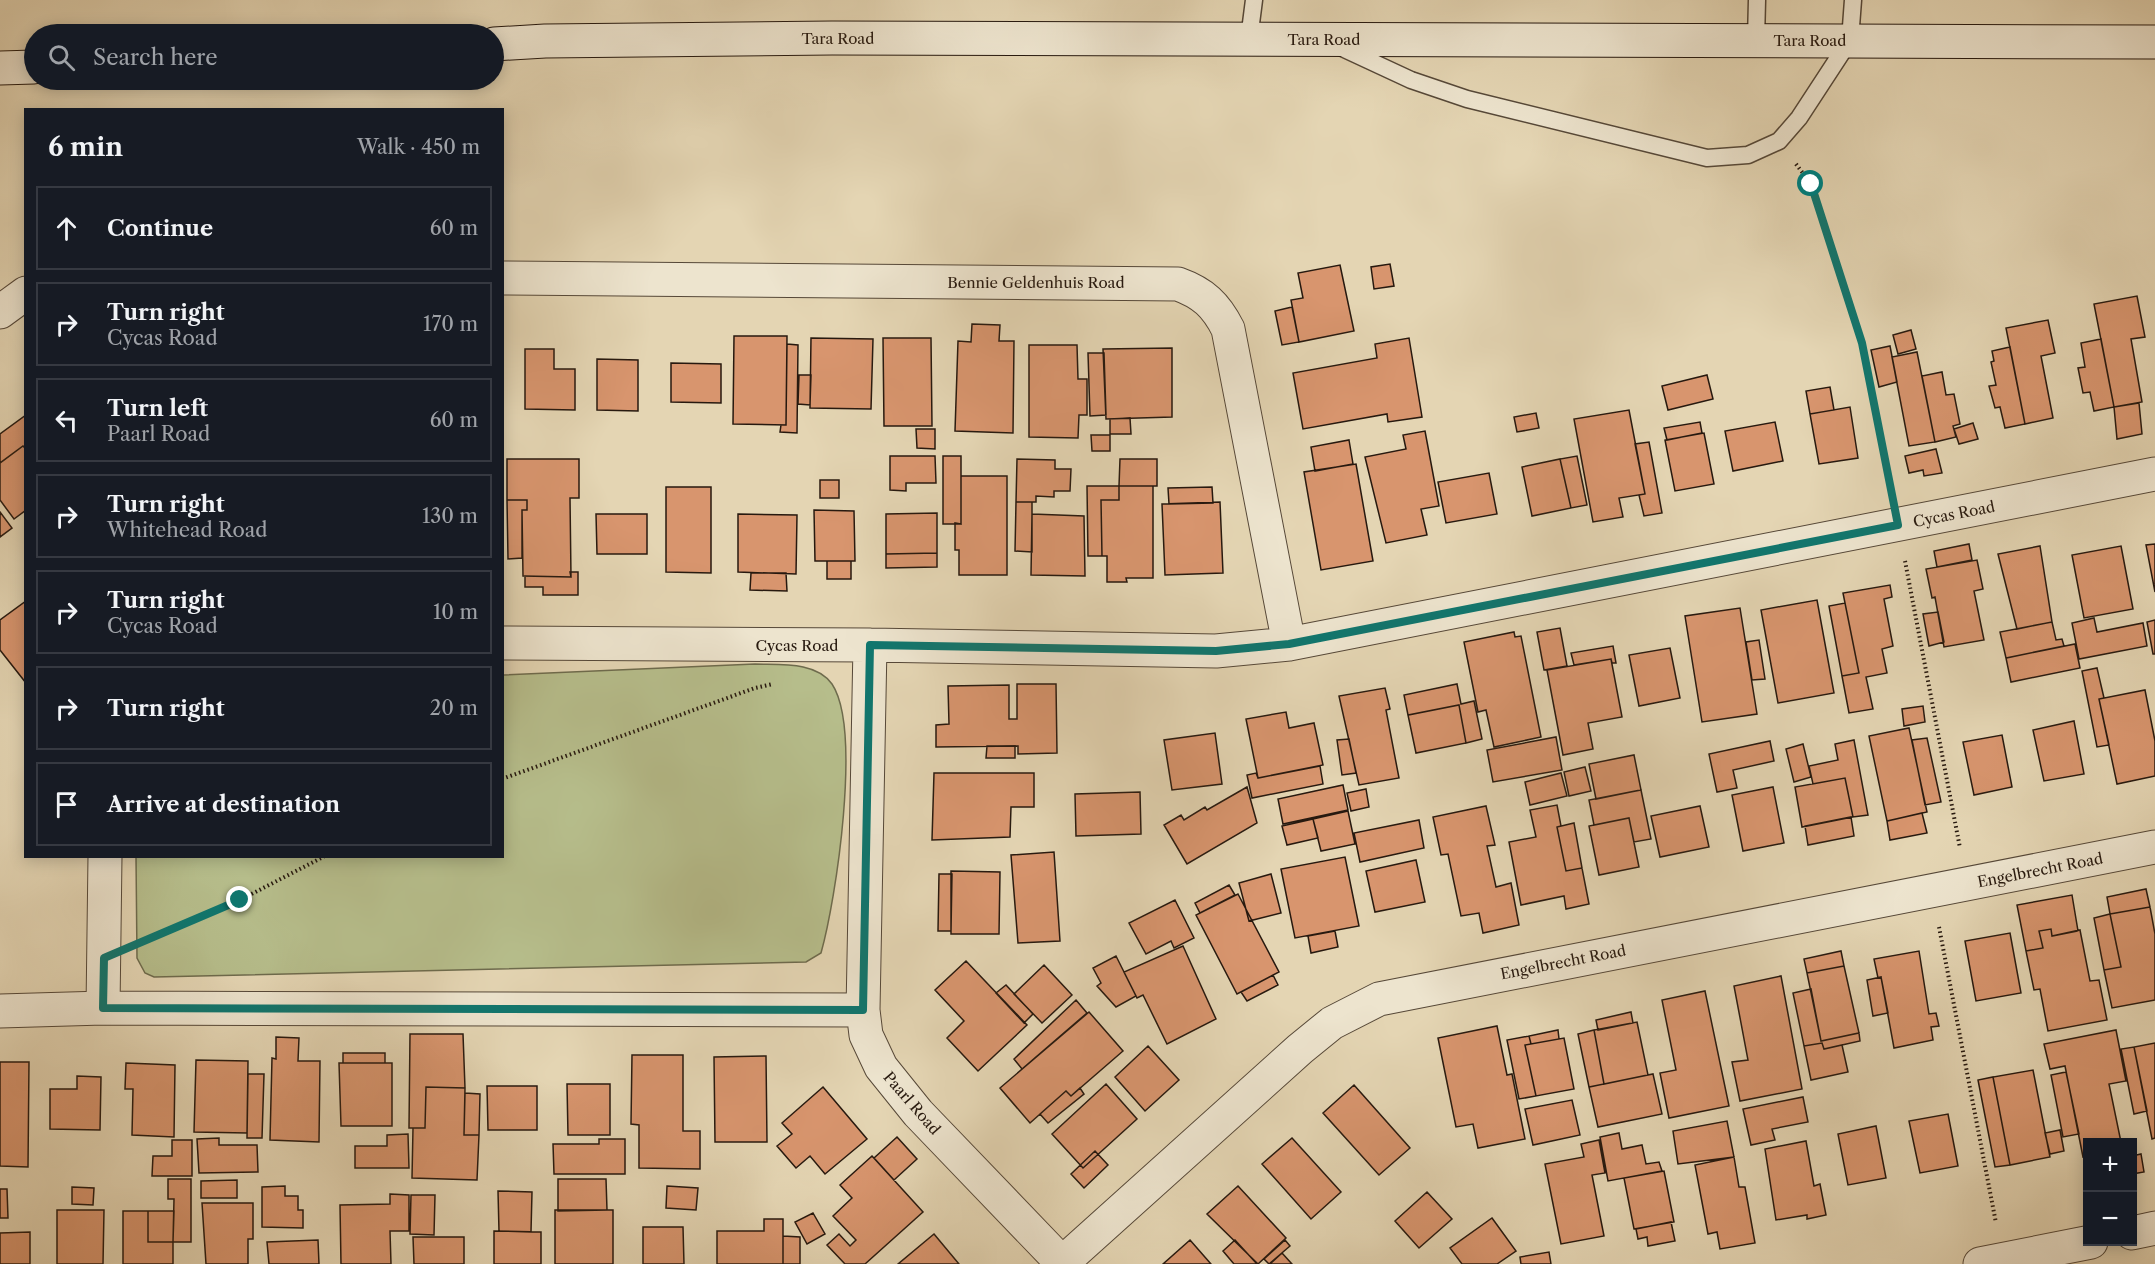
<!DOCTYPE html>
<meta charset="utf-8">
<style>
:root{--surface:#171b24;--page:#242831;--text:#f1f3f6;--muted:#9ea1a6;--line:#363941}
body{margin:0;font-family:"Libre Caslon Text",serif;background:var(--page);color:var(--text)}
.controls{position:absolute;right:18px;bottom:18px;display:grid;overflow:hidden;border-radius:0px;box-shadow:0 3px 15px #0003}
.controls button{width:54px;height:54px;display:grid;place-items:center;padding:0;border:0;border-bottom:2px solid var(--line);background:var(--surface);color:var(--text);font:30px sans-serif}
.stop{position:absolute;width:18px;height:18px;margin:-14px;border:4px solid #0f766e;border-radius:50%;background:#fff}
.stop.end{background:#0f766e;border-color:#fff;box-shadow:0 2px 6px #0008}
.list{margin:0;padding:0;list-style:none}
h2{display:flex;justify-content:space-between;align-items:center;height:78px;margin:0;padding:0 24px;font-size:26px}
h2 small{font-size:20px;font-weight:400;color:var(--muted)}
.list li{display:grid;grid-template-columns:39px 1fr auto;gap:18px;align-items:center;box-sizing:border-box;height:84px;margin:0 12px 12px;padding:0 12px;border:2px solid var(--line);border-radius:0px}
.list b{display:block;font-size:22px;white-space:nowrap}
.list p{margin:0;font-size:20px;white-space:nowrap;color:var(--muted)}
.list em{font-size:20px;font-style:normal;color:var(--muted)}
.icon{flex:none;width:33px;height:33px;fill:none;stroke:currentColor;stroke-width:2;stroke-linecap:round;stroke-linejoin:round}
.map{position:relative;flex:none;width:2155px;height:1264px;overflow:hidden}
.search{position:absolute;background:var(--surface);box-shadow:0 3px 15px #0003;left:24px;top:24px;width:480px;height:66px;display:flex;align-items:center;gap:15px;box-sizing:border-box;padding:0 21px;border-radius:33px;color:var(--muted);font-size:22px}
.panel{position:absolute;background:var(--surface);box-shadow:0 3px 15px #0003;left:24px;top:108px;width:480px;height:750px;border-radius:0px}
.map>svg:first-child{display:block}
.green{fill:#b6bd8b;stroke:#6e6b4d;stroke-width:1.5}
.building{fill:#d8956e;stroke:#27190f;stroke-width:1.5}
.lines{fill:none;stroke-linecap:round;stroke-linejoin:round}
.lane-casing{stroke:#564838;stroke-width:19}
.street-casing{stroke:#564838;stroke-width:35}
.secondary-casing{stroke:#27190f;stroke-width:35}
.path{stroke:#27190f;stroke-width:4;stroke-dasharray:1.5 3;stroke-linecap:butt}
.lane{stroke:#ede4ce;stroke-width:16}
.street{stroke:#ede4ce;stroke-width:33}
.secondary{stroke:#ede4ce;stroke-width:33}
.route{stroke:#0f766e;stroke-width:8}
.labels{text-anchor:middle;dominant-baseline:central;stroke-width:4.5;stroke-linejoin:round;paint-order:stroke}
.street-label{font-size:15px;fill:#27190f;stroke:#ede4ce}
</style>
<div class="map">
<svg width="2155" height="1264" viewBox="0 0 2155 1264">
<rect width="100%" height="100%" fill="#e4d5b3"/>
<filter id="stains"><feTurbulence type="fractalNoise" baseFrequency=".00333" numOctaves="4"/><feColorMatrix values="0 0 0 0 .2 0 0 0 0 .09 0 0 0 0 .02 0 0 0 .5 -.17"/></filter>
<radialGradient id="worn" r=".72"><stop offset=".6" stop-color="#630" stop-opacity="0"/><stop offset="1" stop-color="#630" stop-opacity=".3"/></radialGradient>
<!-- green -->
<path class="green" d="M755 664C779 665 816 661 832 684 862 729 836 900 821 953L806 962 154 977 145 973 137 958 136 857 502 856 503 675Z"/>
<!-- building -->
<path class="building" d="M1390 264 1394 286 1374 289 1371 267Z
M1340 265 1354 331 1299 342 1291 300 1303 298 1298 273Z
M2137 296 2145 337 2131 339 2142 402 2114 407 2094 304Z
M1292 307 1299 342 1282 345 1275 311Z
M2048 320 2055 353 2041 356 2053 418 2025 424 2006 328Z
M972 324 1000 325 999 341H1014L1013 433 955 431 958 341 971 342Z
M1911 330 1916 349 1898 354 1893 335Z
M734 336H787L786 425 733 424Z
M811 338 873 339 871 409 810 408Z
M883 338H931L932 426H884Z
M1409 338 1422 417 1388 422 1387 414 1303 429 1293 373 1377 358 1375 344Z
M2101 339 2114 407 2094 411 2090 392 2083 393 2078 368 2085 367 2081 343Z
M787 344 798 345 797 433 780 432 781 425H786Z
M1029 345H1077L1078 379H1087V415H1079L1078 438 1029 437Z
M1890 346 1897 382 1879 387 1871 350Z
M2010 347 2025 424 2005 428 2000 407 1995 408 1989 386 1996 385 1991 362 1994 361 1992 351Z
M1172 348V417L1106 419 1103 349Z
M525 349H554V369H575V410L525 409Z
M1917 352 1935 442 1909 446 1892 357Z
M1088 353H1104L1106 415 1090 416Z
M597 359 638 360V411L597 410Z
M671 363 721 364V403L671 402Z
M1942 372 1946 395 1954 394 1960 424 1953 426 1956 437 1935 442 1922 376Z
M799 375H811L810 405 798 404Z
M1707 375 1713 399 1668 410 1662 386Z
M1830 387 1834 410 1810 414 1806 391Z
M2139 403 2142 434 2117 439 2114 407Z
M1850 407 1858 458 1819 464 1810 414Z
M1629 410 1645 494 1619 498 1623 517 1593 522 1574 419Z
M1536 413 1539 428 1517 432 1514 417Z
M26 415V449L23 446 0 463V434Z
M1130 418 1131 434H1110V419Z
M1700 422 1702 433 1667 440 1664 428Z
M1775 422 1783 461 1733 471 1725 431Z
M1973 423 1978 439 1959 444 1954 429Z
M916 429H935V449L917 448Z
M1425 431 1439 506 1421 509 1427 535 1386 543 1365 457 1406 449 1403 435Z
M1704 433 1714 484 1675 491 1665 440Z
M1091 435H1110V451H1092Z
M1349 440 1353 464 1315 471 1311 447Z
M1649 442 1662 513 1644 516 1639 495 1645 494 1635 444Z
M23 446 26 449V510L14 519 0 500V463Z
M1936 449 1942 473 1924 476 1923 470 1909 473 1905 456Z
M890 456H935L936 483H906V491L890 490Z
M943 456H961V524H943Z
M1577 456 1587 505 1571 508 1560 459Z
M507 459H579V498H570L571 577 523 576 522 510H527V500H507Z
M1017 459 1055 460V469H1071L1070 491H1054V497L1036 496V502H1016Z
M1120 459H1157V486H1119Z
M1560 459 1571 508 1532 516 1522 467Z
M1356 464 1373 561 1321 570 1304 472Z
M1489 473 1497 514 1446 523 1438 482Z
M961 476H1007V575H959V550H955V523L961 524Z
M820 480H839V498H820Z
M1087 486H1119V500H1101L1102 556H1088Z
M1119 486H1153V578H1126L1127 582H1107V556H1102L1101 500H1119Z
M666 487H711V573L666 572Z
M1212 487 1213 503 1169 504 1168 488Z
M507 500H527V510H522V558L508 559Z
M1016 502H1032V552L1015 551Z
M1220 502 1223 573 1165 575 1162 504Z
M814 510 854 511 855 561H815Z
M0 512 12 528 0 537Z
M937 513V553L886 554V514Z
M596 514H647V554H597Z
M738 514 797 515 796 574 738 572Z
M1032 514 1084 516 1085 576 1031 575Z
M1969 544 1972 560 1937 567 1934 551Z
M2155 544V592L2146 545Z
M2040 546 2052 622 2017 629 1998 554Z
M2121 546 2133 609 2084 618 2072 555Z
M937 553V567L886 568V554Z
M1977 560 1983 589 1974 591 1984 640 1944 647 1935 597 1932 598 1926 569Z
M827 561H851V579H827Z
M570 572H578V595H543V587H525V576L571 577Z
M751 573H786L787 591 750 590Z
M1890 585 1892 597 1884 599 1893 646 1882 649 1887 673 1866 677 1873 709 1849 713 1842 676 1859 673 1843 593Z
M1817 600 1834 693 1778 703 1761 610Z
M26 601V683L0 650V620Z
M1845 603 1859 673 1842 676 1829 606Z
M1740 608 1757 714 1702 722 1685 616Z
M1938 612 1944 642 1929 646 1923 614Z
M2094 618 2097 632 2143 623 2147 646 2079 659 2072 623Z
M2155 620V654H2153L2147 622Z
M2052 622 2056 640 2062 639 2064 646 2006 658 2000 632Z
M1560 628 1567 666 1544 670 1537 632Z
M1514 632 1515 637 1521 636 1541 737 1494 747 1486 710 1478 712 1464 642Z
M1759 640 1765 679 1752 680 1746 642Z
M2075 644 2080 668 2011 682 2006 658Z
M1613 646 1616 663H1612L1611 659 1574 665 1571 653Z
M1670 648 1680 698 1639 706 1629 655Z
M1611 659 1622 717 1588 723 1593 749 1563 755 1547 670Z
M2097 668 2104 698 2099 699 2109 745 2097 747 2082 671Z
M1017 684H1056L1057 753 1018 754V746L936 747V725L949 724 948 686 1009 685V719H1017Z
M1457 684 1461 704 1474 701 1482 739 1466 743 1459 705 1408 715 1404 695Z
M1385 688 1390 709 1386 710 1399 778 1359 785 1339 696Z
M2145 690 2155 741V776L2117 784 2099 699Z
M1459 705 1466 743 1416 753 1408 715Z
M1923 706 1925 722 1904 726 1902 709Z
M1286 712 1289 728 1314 723 1323 765 1258 778 1246 719Z
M2074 721 2084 774 2044 781 2033 730Z
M1909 728 1927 812 1887 821 1869 736Z
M1215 733 1222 784 1172 790 1164 740Z
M2002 735 2012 787 1974 795 1963 742Z
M1556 737 1562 770 1493 782 1487 750Z
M1927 738 1941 802 1925 805 1912 740Z
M1349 739 1356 773 1342 775 1337 740Z
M1854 740 1868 815 1853 817 1845 778 1813 784 1809 766 1838 760 1835 744Z
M1770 741 1774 761 1733 770 1737 788 1717 792 1709 754Z
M1803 744 1811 777 1794 782 1786 749Z
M987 746H1015V758H986Z
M1634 755 1641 790 1596 799 1589 764Z
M1320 766 1323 784 1252 798 1247 775 1256 773 1258 778Z
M1585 767 1591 791 1569 796 1564 772Z
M934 773H1034V807H1011L1010 837 932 840Z
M1561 773 1567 796 1530 805 1525 782Z
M1845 778 1853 817 1802 827 1795 787Z
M1343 785 1348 810 1283 824 1278 799Z
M1247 787 1257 823 1187 864 1164 825 1181 815 1184 820 1205 807 1207 810Z
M1773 787 1784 843 1743 851 1732 795Z
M1366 789 1369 807 1351 811 1347 793Z
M1641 790 1651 839 1634 842 1629 818 1594 825 1589 800Z
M1140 792 1141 834 1076 836 1075 794Z
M1557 805 1561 826 1557 827 1566 871 1582 868 1589 904 1566 909 1564 896 1521 905 1509 842 1536 837 1530 810Z
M1486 806 1495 845 1487 846 1496 887 1511 883 1519 925 1483 933 1479 913 1461 916 1448 854 1441 855 1433 817Z
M1700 806 1709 847 1660 857 1651 816Z
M1348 811 1355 844 1321 851 1313 819Z
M1922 813 1927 833 1890 840 1887 821Z
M1851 817 1854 836 1808 845 1805 826Z
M1629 818 1639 867 1599 875 1589 826Z
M1313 819 1318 838 1287 845 1282 826Z
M1419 820 1424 848 1360 862 1354 833Z
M1574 823 1582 868 1566 871 1557 827Z
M1054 852 1060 941 1018 943 1011 855Z
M1345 857 1359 926 1295 938 1281 869Z
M1416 860 1425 902 1375 912 1366 871Z
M951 871 1000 872 999 934H951Z
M939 874H952L951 931H938Z
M1271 874 1281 913 1249 921 1239 883Z
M1229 885 1235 895 1200 913 1195 903Z
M2146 889 2150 907 2110 914 2107 897Z
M1238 894 1279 972 1237 994 1196 915Z
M2072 895 2078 931 2052 936 2051 929 2039 931 2043 948 2026 951 2017 905Z
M1175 900 1194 938 1174 948 1171 941 1146 954 1129 923Z
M2150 907 2155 934V1000L2112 1008 2104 970 2121 967 2110 914Z
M2110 914 2121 967 2104 970 2094 918Z
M2051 929 2052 936 2080 930 2090 981 2099 980 2107 1020 2048 1031 2040 989 2034 990 2026 951 2043 948 2039 931Z
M1335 931 1338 947 1311 953 1308 936Z
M2010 933 2021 993 1976 1001 1965 941Z
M1183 946 1216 1019 1167 1044 1143 995 1137 998 1124 972Z
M1841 951 1844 966 1807 973 1804 959Z
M1919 951 1929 1014 1936 1013 1939 1026 1931 1027 1933 1040 1894 1048 1881 977 1878 978 1874 959Z
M1116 956 1136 996 1116 1007 1097 986 1101 983 1093 968Z
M966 961 1027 1025 978 1071 947 1038 964 1021 935 990Z
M1044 965 1072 995 1042 1023 1014 994Z
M1844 966 1859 1033 1821 1041 1807 973Z
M1273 975 1278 985 1247 1001 1241 992Z
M1781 976 1802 1089 1740 1101 1732 1062 1748 1060 1734 986Z
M1881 977 1888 1013 1873 1016 1867 980Z
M1006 985 1033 1014 1024 1023 996 993Z
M1811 989 1821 1041 1859 1033 1860 1041 1824 1049 1822 1043 1804 1046 1793 993Z
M1705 991 1729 1106 1669 1118 1660 1073 1676 1070 1662 1000Z
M1076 1000 1087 1013 1022 1069 1014 1059Z
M1089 1012 1123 1051 1071 1096 1066 1091 1030 1123 1000 1088Z
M1631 1012 1633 1023 1598 1030 1596 1020Z
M1637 1022 1648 1075 1604 1084 1594 1030Z
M1497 1026 1507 1075 1512 1074 1525 1139 1478 1148 1473 1124 1456 1127 1438 1038Z
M1558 1030 1559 1039 1531 1044 1529 1036Z
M1594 1030 1604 1084 1589 1087 1578 1034Z
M2116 1030 2126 1081 2109 1084 2121 1142H2088V1156L2083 1157 2065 1066 2050 1069 2044 1044Z
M410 1034H463L465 1088 426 1087 425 1128H409Z
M1529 1036 1531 1044 1525 1045 1536 1096 1519 1099 1507 1040Z
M276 1037 299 1038 298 1061H320L319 1142 270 1140 272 1058 276 1059Z
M1564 1038 1574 1089 1536 1096 1525 1045Z
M1822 1043 1824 1049 1842 1045 1848 1072 1811 1080 1804 1046Z
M2155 1043V1138L2152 1139 2134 1047Z
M1148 1046 1179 1080 1145 1111 1115 1077Z
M2134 1047 2147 1111 2134 1114 2121 1049Z
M343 1053H385V1063H343Z
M632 1055H683V1131H700V1169L639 1168V1125L631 1124Z
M766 1056 767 1142H715L714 1057Z
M196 1060 248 1061 247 1133 194 1132Z
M0 1062H29L28 1167 0 1166Z
M126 1063 175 1065 174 1137 132 1135 133 1089H125Z
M339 1063H392V1126H341Z
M2033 1070 2050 1157 2010 1165 1993 1077Z
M2066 1072 2079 1134 2063 1137 2051 1075Z
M248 1074H264L262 1138H247Z
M1653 1074 1662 1114 1598 1127 1589 1087Z
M77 1076 101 1077 100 1130 50 1129V1089H77Z
M1993 1077 2010 1165 1995 1167 1978 1080Z
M567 1084H610V1135H568Z
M1106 1084 1137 1119 1083 1168 1052 1134Z
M1354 1085 1410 1148 1379 1175 1323 1113Z
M487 1086H537V1130H488Z
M426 1087 465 1088 464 1135H479L477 1180 412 1178 413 1128H425Z
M823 1087 867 1139 825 1174 810 1156 796 1168 777 1146 792 1134 782 1123Z
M1080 1088 1084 1094 1048 1123 1040 1114 1066 1091 1071 1096Z
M465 1093 480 1094 479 1135H464Z
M1803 1097 1808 1122 1772 1129 1775 1140 1751 1145 1743 1109Z
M1572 1100 1580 1135 1533 1145 1525 1109Z
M1948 1114 1958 1166 1920 1173 1909 1121Z
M1727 1121 1734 1157 1678 1164 1673 1131Z
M1876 1126 1886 1178 1848 1185 1838 1134Z
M2060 1130 2064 1151 2050 1154 2045 1133Z
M1619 1133 1622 1149 1642 1145 1646 1164 1659 1162 1662 1171 1608 1181 1600 1137Z
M408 1134 409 1168H355V1146H387V1135Z
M897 1137 917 1159 894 1180 874 1158Z
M219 1138V1145H257L258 1172 199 1173 197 1139Z
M1292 1138 1341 1192 1311 1219 1262 1164Z
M599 1139H625V1174H554L553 1144H599Z
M172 1140H192V1176H152L153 1156H172Z
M1599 1140 1605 1173 1592 1175 1604 1236 1561 1244 1545 1164 1584 1157 1581 1144Z
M1806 1141 1814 1186 1820 1184 1826 1215 1807 1219V1215L1776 1220 1765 1149Z
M1095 1151 1108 1165 1084 1188 1071 1174Z
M2141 1154 2144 1172 2132 1174V1156Z
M872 1156 923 1212 865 1264H845L827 1245 839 1234 850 1246 856 1240 833 1216 852 1198 840 1185Z
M1734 1157 1739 1187H1745L1755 1243 1720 1249 1717 1232 1708 1234 1695 1165Z
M1664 1171 1674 1222 1634 1229 1624 1178Z
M168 1179H191V1242H173L174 1199H168Z
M558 1179H606L607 1210 558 1211Z
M237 1180V1198H201V1181Z
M285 1186V1196H298V1210H303V1228L262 1227V1187Z
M667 1186 698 1188 696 1210 666 1208Z
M1238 1186 1286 1238 1258 1264 1207 1214Z
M72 1187 94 1188 93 1205 72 1204Z
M0 1189H7L8 1218H0Z
M498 1191 532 1192 531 1232 499 1231Z
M1427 1192 1452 1219 1419 1248 1395 1221Z
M390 1194 409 1195V1231H390L391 1264H341L340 1205 390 1204Z
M411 1195H435L434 1235 410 1234Z
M202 1203H253V1239H248V1264H206Z
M57 1210H104L103 1264H57Z
M555 1210H613V1264H555Z
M123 1211H148V1242H173V1264H123Z
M148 1211H174L173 1242H148Z
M813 1213 825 1234 807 1244 795 1222Z
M1492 1218 1516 1251 1497 1264H1462L1450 1248Z
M764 1219H783V1264H717V1231H764Z
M1671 1222 1675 1241 1648 1246 1647 1237 1638 1239 1636 1229Z
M643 1227H683L684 1264H643Z
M494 1231 541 1232V1264H494Z
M30 1232V1264H0V1233Z
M934 1234 959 1264H898Z
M783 1236 800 1237V1264H783Z
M413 1237H464V1264H414Z
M318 1240 319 1264H269L267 1242Z
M1190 1240 1211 1264H1163Z
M1235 1240 1257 1264H1234L1223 1251Z
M1285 1240 1290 1246 1269 1264 1264 1259Z
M1549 1252 1551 1264H1521L1520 1257Z
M1282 1253 1292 1264H1270Z"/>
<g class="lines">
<defs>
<path id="lane" d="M1249 39 1254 0
M1756 40 1757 0
M1340 47 1411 80 1467 99 1707 158 1748 155 1779 141 1799 118 1850 40 1853 0"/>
<path id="street" d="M502 278 1178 284C1203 293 1216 305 1228 329L1289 644
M0 312 26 293
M502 643 870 645 1216 651 1289 644 2155 474
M870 645 863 1010 866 1035 881 1067 918 1113 1063 1264
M103 1008 105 856
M0 1011 103 1008 863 1010
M2132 1233 2155 1228
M1061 1264 1300 1049 1332 1023 1379 999 2155 847
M1980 1264 2091 1242"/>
<path id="secondary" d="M494 44 545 41 832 38 2155 42
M0 68 34 67"/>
</defs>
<!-- lane casing -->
<use href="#lane" class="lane-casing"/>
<!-- street casing -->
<use href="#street" class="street-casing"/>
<!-- secondary casing -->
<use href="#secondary" class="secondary-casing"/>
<!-- path -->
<path class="path" d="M1796 164 1811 184 1862 343 1891 488
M1905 561 1960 848
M502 779 755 688 773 684
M1939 927 1996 1223
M140 942 240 900 325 856"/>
<!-- lane -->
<use href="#lane" class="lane"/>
<!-- street -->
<use href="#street" class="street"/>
<!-- secondary -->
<use href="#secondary" class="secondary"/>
</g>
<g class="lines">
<!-- route -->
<path class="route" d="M240 900 104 958 103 1008 863 1010 870 645 1216 651 1289 644 1898 525 1862 343 1811 184"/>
</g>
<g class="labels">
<!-- street labels -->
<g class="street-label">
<text x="838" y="38">Tara Road</text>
<text x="1324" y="39">Tara Road</text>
<text x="1810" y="40">Tara Road</text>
<text x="1036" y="282">Bennie Geldenhuis Road</text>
<text transform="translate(1954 514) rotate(-11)">Cycas Road</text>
<text x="797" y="645">Cycas Road</text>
<text transform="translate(2040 870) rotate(-11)">Engelbrecht Road</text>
<text transform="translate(1563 962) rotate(-11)">Engelbrecht Road</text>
<text transform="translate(912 1103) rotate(49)">Paarl Road</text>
</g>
</g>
<rect width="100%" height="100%" filter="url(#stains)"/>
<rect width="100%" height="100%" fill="url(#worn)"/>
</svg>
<div class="controls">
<button>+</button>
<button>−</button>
</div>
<div class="stop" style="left:1811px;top:184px"></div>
<div class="stop end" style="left:240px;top:900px"></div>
<div class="search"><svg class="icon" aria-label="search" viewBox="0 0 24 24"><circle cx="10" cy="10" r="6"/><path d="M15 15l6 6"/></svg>Search here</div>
<section class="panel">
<h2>6 min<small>Walk · 450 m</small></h2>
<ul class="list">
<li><svg class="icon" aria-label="ahead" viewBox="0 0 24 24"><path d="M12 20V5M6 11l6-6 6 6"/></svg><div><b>Continue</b></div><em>60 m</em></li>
<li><svg class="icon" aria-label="right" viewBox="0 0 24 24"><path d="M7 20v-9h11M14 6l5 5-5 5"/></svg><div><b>Turn right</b><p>Cycas Road</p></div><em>170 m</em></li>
<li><svg class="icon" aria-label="left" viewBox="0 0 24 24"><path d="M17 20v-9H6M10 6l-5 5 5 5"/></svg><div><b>Turn left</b><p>Paarl Road</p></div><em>60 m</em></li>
<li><svg class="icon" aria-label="right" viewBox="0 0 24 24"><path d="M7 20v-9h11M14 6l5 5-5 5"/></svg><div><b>Turn right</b><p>Whitehead Road</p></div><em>130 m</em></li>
<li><svg class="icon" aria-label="right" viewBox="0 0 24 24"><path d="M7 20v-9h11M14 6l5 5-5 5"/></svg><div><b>Turn right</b><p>Cycas Road</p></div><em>10 m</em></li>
<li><svg class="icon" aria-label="right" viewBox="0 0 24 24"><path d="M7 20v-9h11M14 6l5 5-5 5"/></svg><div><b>Turn right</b></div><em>20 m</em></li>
<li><svg class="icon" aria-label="arrive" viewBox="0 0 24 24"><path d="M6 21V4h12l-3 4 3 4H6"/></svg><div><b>Arrive at destination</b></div></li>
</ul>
</section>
</div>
